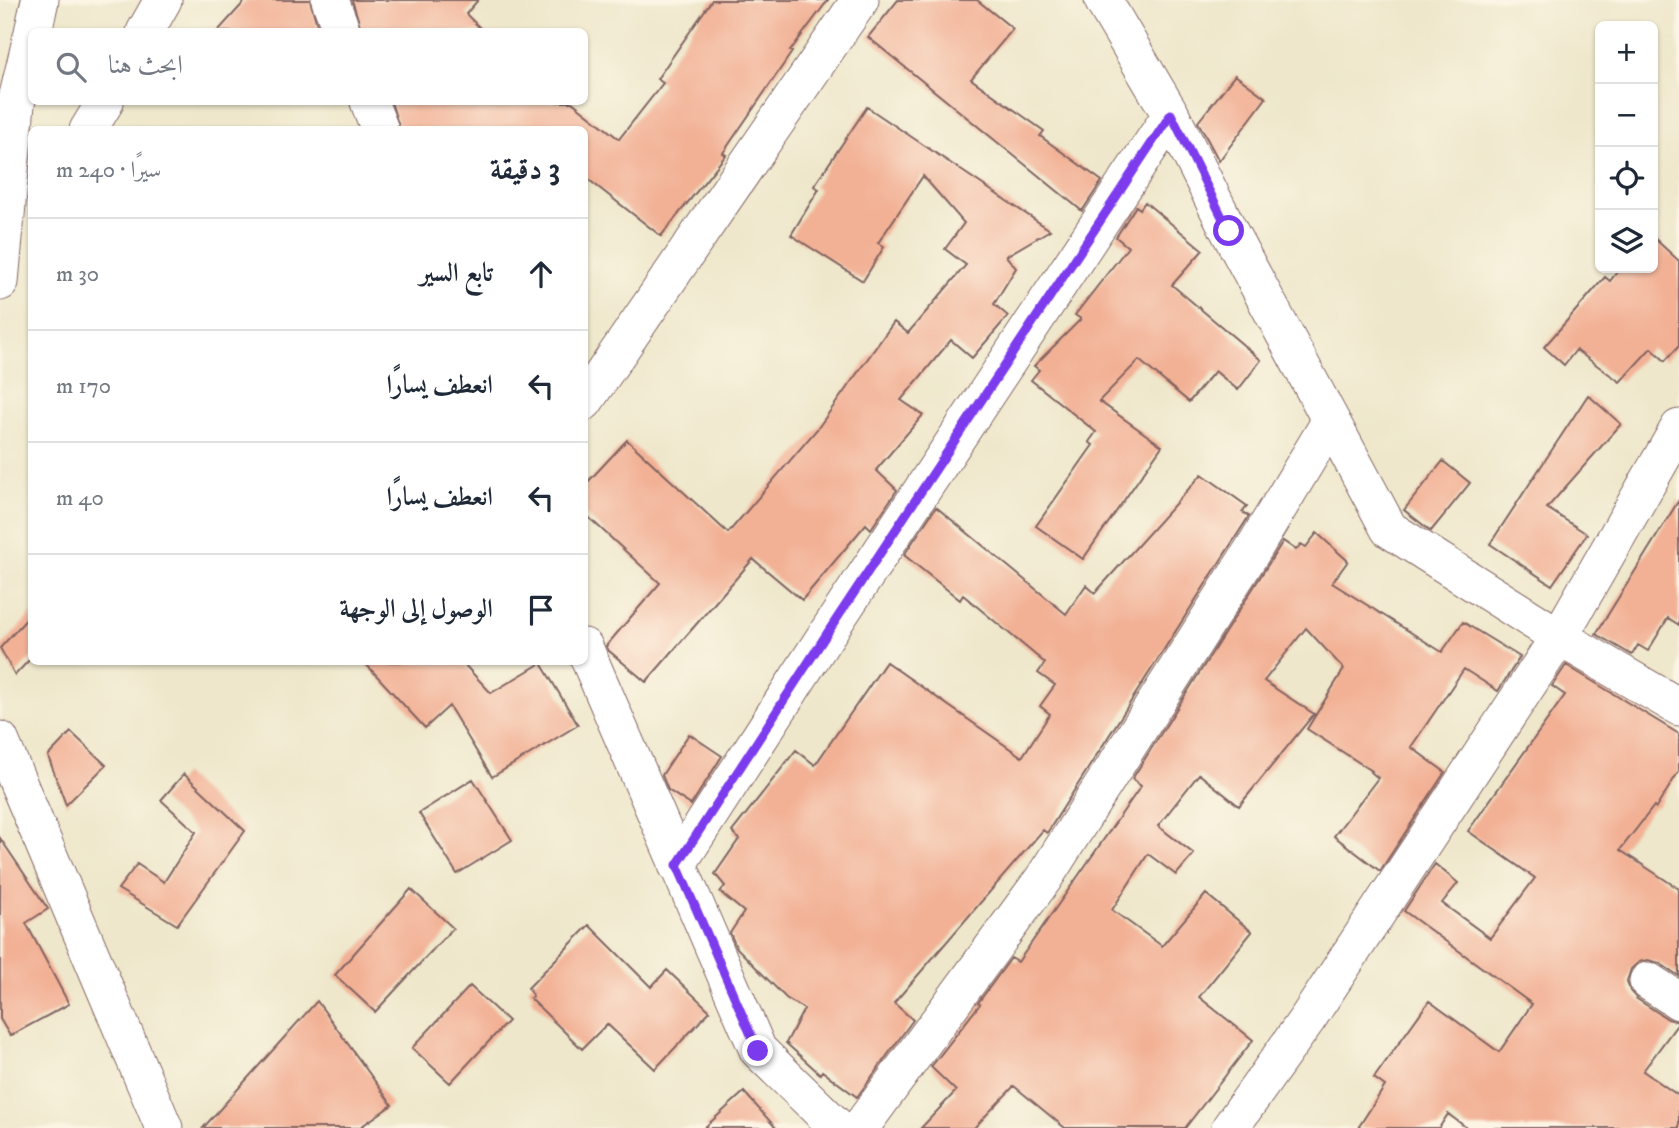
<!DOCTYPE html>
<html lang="ar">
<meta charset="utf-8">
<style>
:root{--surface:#fff;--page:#f2f2f3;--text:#1f2937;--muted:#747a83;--line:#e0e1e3}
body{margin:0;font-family:"IM FELL DW Pica",Amiri,serif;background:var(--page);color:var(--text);direction:rtl}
.controls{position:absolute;right:21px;top:21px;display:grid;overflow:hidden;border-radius:10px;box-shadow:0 2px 5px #0004}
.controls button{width:63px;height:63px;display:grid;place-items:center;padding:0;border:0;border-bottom:2px solid var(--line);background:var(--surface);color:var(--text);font:35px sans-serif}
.stop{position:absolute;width:21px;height:21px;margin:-16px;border:5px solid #7c3aed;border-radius:50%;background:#fff}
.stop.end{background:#7c3aed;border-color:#fff;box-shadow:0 2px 7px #0008}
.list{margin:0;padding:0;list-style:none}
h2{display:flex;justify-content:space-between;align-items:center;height:91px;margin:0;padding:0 28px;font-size:30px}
h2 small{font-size:23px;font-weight:400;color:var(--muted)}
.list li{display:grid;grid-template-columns:46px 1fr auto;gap:21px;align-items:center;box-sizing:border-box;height:112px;padding:0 28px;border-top:2px solid var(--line)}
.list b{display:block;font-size:26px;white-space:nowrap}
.list em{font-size:23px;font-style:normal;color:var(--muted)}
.icon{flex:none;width:38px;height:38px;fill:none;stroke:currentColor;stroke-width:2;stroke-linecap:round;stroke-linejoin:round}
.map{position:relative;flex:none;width:1679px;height:1128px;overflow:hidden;direction:ltr}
.search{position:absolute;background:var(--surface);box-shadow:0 2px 5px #0004;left:28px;top:28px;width:560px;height:77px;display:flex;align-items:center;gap:18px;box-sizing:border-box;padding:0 24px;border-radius:10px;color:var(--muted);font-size:26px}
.panel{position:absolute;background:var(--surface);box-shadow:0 2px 5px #0004;left:28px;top:126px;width:560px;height:539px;border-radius:10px;direction:rtl}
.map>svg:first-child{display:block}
.building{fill:#f2b195}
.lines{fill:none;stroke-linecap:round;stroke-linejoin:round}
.minor-casing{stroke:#836563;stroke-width:39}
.minor{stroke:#fff;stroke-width:37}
.route{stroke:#7c3aed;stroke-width:9}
</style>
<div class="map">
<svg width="1679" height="1128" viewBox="0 0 1679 1128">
<rect width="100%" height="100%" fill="#fcf5e5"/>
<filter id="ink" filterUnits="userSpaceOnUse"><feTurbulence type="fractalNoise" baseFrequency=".0143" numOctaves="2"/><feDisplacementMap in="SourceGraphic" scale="14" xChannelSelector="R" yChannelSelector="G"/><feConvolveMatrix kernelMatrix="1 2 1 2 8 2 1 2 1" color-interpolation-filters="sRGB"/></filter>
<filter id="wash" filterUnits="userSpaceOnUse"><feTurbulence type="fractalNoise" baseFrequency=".00686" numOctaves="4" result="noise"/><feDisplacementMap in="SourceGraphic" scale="28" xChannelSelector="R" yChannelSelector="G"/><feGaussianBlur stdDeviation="1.57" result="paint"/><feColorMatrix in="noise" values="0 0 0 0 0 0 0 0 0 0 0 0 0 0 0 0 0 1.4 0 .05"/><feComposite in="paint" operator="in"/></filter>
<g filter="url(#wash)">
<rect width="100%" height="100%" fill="#eee7cb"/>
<g id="blocks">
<!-- building -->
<path class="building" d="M246 0H310L319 32H217Z
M352 0H478L466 14 484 32H362Z
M712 0H828L790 51 792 52 723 153 726 155 661 236 584 176V130H400L391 102H572L619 139 663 83 657 79Z
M898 0H977L1013 29 971 79 1044 131 1040 136 1102 181 1082 211 868 37Z
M1235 75 1266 98 1219 161 1198 122Z
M867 107 1050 230 1006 256 1016 268 994 304 1008 316 972 358 951 340 901 400 923 415 876 470 897 490 871 529 866 524 802 600 753 559 646 682 608 650 606 646 660 583 584 513V486L627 440 728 533 818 428 894 322 908 333 966 265 945 249 964 223 923 176 878 243 884 247 863 281 791 235 819 189 814 186Z
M1145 202 1203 250 1172 285 1261 360 1238 390 1215 371 1189 402 1139 360 1099 401 1162 446 1083 559 1036 526 1093 445 1089 442 1096 432 1031 380 1039 370 1034 366 1081 319 1075 315 1128 247 1116 237 1136 206 1140 209Z
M1653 237 1679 261V346L1665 361 1651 348 1620 382 1576 350 1564 365 1544 347 1605 277 1610 281 1620 268H1653Z
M1588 395 1621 424 1547 508 1587 534 1552 585 1490 544Z
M1443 461 1470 483 1431 531 1404 510Z
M1202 474 1247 506 1242 512 1249 516 1047 833 1043 830 894 1003 913 1020 857 1097 822 1071 820 1074 786 1043 804 1009 786 998 736 947 730 933 744 912 720 892 725 886 715 874 739 839 732 832 796 750 815 765 886 662 1022 757 1050 714 1040 706 1055 685 1038 673 1045 663 963 595 960 600 904 555 936 507 1066 614 1086 585 1095 593Z
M1679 500V625L1668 618 1648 651 1638 645 1632 655 1596 634Z
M1317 533 1348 561 1332 583 1442 652 1463 622 1520 657 1498 691 1464 669 1411 747 1445 772 1380 871 1334 836 1378 778 1371 772 1372 771 1307 729 1344 669 1306 628 1264 681 1314 714 1239 806 1199 774 1158 826 1194 854 1176 875 1148 854 1112 910 1162 946 1206 894 1252 932 1199 997 1253 1040 1185 1128H1065L1014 1086 974 1128H921L956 1091 931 1067 980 1004 978 1003 1011 958 1018 962 1141 786 1132 779 1283 541 1296 550 1301 544 1306 547Z
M32 613V657L15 675 0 648Z
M364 662H462L491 693 541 663 578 725 492 777 449 706 425 728Z
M1566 665 1679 734V771L1656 808 1654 806 1620 850 1679 889V976L1659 963 1648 960 1639 962 1631 969 1627 981 1630 991 1637 999 1668 1019 1679 1022 1643 1071 1679 1096V1128H1467L1448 1114 1439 1128H1358L1385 1086 1374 1078 1429 1001 1499 1052 1532 1004 1404 911 1435 864 1458 883 1442 903 1490 938 1535 878 1468 831 1565 695 1552 686Z
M71 732 106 765 66 805 48 756Z
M689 734 722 756 691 805 668 790 662 775Z
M184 774 245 831 177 925 118 889 137 864 164 882 196 832 161 800Z
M473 779 512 840 457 874 419 813Z
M0 838 48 909 26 923 69 1004 10 1036 0 1019Z
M411 889 453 928 375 1012 335 975Z
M589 925 651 987 667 970 710 1011 655 1069 607 1024 582 1049 530 998 533 996 528 988Z
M470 986 508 1021 450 1083 412 1048Z
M317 1001 392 1105 359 1128H203Z
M744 1092 776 1128H704Z"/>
</g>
</g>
<g filter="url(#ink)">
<use href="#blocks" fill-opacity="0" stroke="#836563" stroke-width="2"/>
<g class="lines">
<defs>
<path id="minor" d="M330 0 342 32
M1103 0 1171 115 1229 231 1389 529 1559 637 1679 707
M33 32 40 0
M145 32 163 0
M369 102 380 130
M88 130 105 102
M0 282 16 104 32 36
M584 402 860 0
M584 647 758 1050 838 1128
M0 740 164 1128
M677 865 828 632 1171 115
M1648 981 1679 1001
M860 1128 1044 878 1254 548 1330 422
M1230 1128 1308 1018 1559 637 1679 428"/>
</defs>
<!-- minor casing -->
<use href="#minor" class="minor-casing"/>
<!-- minor -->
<use href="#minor" class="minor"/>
</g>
</g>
<g class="lines" filter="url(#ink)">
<!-- route -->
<path class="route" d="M758 1051 677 865 828 632 1171 114 1229 231"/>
</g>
</svg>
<div class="controls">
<button>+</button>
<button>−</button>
<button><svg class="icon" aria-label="locate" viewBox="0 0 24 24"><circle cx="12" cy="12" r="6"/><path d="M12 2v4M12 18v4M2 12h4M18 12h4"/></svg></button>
<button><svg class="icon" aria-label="layers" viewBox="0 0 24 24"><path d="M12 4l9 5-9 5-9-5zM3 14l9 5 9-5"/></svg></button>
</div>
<div class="stop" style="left:1229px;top:231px"></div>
<div class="stop end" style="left:758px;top:1051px"></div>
<div class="search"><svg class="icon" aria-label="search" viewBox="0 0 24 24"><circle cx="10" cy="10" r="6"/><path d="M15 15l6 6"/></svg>ابحث هنا</div>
<section class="panel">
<h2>3 دقيقة<small>سيرًا · 240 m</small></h2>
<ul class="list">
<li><svg class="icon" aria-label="ahead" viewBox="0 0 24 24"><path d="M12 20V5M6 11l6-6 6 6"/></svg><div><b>تابع السير</b></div><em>30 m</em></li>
<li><svg class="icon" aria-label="left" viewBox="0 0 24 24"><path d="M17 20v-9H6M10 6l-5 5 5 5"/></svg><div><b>انعطف يسارًا</b></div><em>170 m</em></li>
<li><svg class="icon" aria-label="left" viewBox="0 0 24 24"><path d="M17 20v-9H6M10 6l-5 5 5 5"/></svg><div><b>انعطف يسارًا</b></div><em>40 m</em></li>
<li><svg class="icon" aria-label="arrive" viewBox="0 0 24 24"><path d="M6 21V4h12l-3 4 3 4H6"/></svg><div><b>الوصول إلى الوجهة</b></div></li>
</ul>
</section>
</div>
